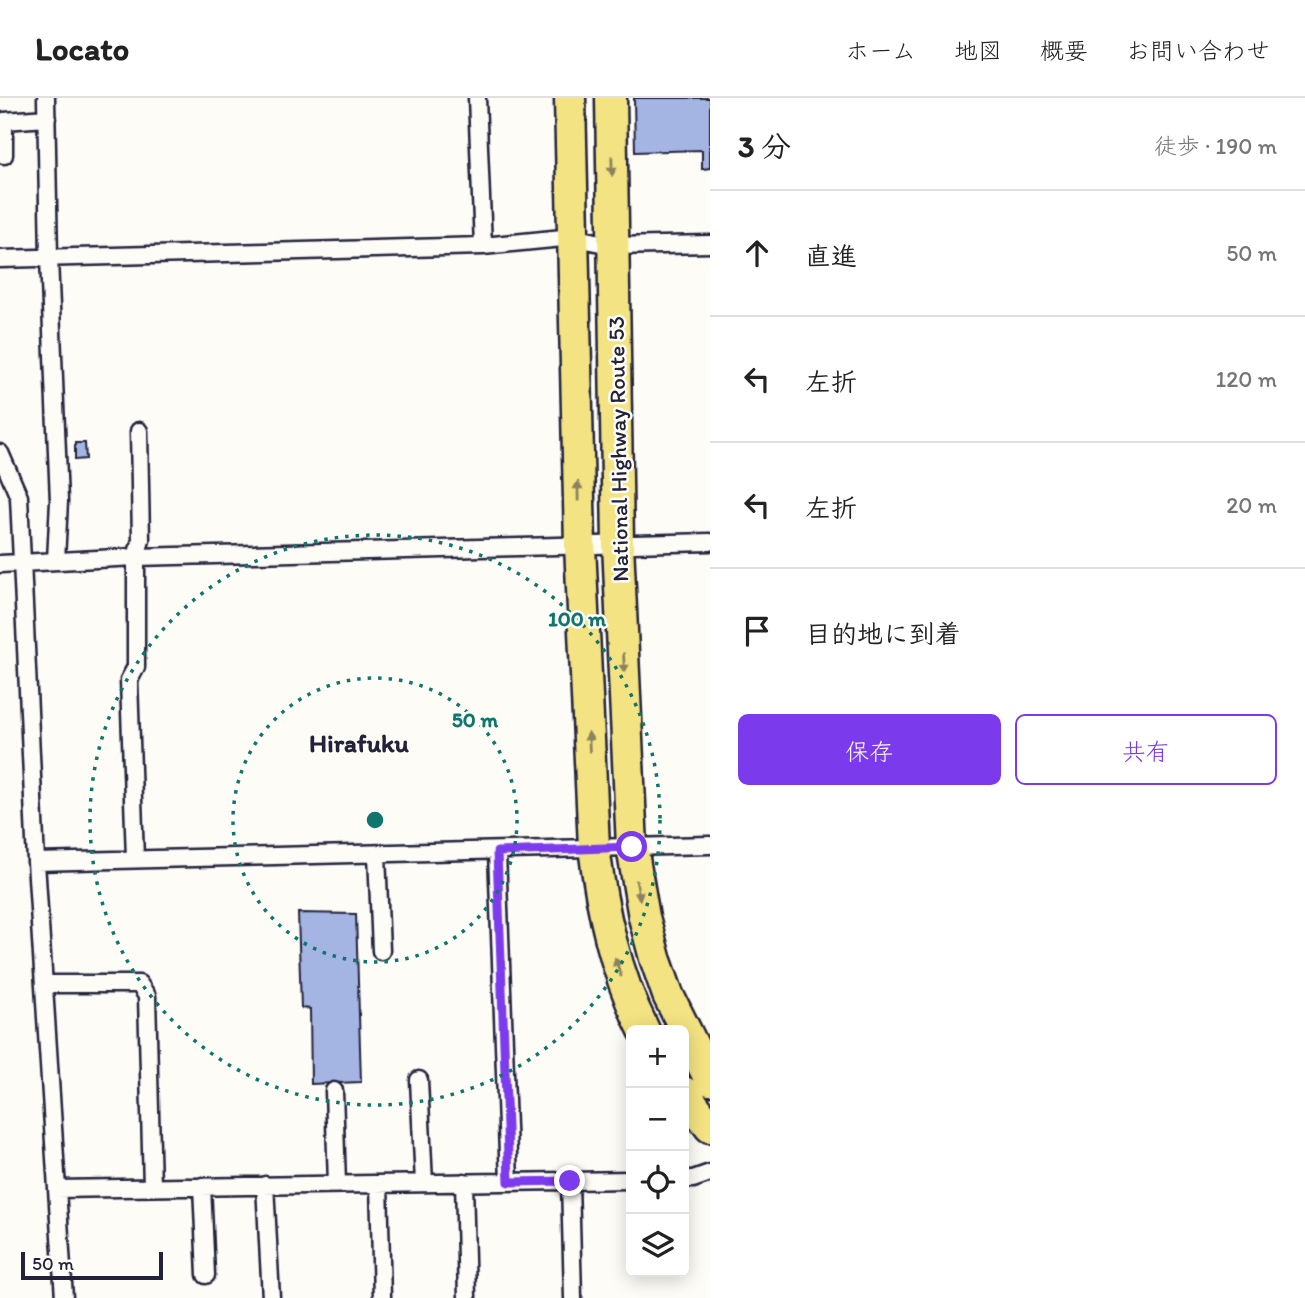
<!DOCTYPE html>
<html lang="ja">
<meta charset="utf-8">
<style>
:root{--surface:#fff;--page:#f6f6f6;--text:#222;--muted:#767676;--line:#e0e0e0;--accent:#7c3aed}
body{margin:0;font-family:Itim,"Klee One",sans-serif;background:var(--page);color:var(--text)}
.controls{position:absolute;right:21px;bottom:21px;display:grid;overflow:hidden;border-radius:10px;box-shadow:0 4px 18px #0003}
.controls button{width:63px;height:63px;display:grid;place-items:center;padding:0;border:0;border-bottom:2px solid var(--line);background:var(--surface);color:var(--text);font:35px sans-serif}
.scale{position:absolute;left:21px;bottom:18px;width:142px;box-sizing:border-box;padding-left:7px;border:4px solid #22223b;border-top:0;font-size:19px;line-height:24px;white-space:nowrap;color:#22223b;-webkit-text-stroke:5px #fdfcf7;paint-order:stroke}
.stop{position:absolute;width:21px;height:21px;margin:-16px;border:5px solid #7c3aed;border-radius:50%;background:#fff}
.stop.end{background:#7c3aed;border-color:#fff;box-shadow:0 2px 7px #0008}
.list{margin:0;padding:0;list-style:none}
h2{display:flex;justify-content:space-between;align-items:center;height:91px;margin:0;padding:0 28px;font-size:30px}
h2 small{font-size:23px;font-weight:400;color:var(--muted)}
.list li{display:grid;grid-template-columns:46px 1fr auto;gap:21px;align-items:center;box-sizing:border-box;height:126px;padding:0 28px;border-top:2px solid var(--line)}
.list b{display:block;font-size:26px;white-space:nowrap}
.list em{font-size:23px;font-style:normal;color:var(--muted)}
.actions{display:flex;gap:14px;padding:21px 28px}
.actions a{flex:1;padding:16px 0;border:2px solid var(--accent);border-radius:10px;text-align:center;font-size:24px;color:var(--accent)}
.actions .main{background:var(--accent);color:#fff}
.icon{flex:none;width:38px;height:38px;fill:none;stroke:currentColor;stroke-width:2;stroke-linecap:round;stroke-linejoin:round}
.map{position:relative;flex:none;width:710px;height:1200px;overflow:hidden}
header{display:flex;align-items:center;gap:42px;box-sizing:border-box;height:98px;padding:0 35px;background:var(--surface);border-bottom:2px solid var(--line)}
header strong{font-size:33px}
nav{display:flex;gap:38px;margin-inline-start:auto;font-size:24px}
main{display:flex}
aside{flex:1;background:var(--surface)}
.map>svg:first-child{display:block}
.building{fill:#a4b5e4;stroke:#22223b;stroke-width:2}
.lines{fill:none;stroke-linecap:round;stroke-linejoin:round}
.street-casing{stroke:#22223b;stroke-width:21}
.highway-casing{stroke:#22223b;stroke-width:35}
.street{stroke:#fdfcf7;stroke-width:16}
.highway{stroke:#f4e382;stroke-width:30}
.oneway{fill:#8b825e}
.route{stroke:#7c3aed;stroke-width:9}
.ring{fill:none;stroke:#0f766e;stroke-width:3.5;stroke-dasharray:3.5 7}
.labels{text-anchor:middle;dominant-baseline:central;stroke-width:5;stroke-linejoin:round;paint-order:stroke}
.street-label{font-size:23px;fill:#22223b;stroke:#fdfcf7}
.quarter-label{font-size:26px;font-weight:bold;fill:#22223b;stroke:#fdfcf7}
.centre{fill:#0f766e;stroke:#fdfcf7;stroke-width:3.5}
.ring-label{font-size:21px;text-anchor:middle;font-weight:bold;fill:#0f766e;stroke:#fdfcf7;stroke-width:5;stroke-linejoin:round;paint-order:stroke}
</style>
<header>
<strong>Locato</strong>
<nav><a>ホーム</a><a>地図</a><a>概要</a><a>お問い合わせ</a></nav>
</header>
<main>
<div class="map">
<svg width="710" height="1200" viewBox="0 0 710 1200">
<rect width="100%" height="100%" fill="#fdfcf7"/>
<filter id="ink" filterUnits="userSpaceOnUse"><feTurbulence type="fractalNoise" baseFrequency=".0143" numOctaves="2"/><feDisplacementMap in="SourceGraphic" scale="14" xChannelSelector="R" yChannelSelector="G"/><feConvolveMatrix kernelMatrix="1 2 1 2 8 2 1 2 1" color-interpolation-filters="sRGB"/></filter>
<g filter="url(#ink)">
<!-- building -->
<path class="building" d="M634 0H710V70L702 71V52L635 54Z
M75 345H85L86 361 75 362Z
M298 815 356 816 361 984 311 986 310 911 301 910Z"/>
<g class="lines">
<defs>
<path id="street" d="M46 0 49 160 59 403 56 462
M477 0 483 148
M4 57V23L47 20
M0 161 483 148 573 139 614 148 710 146
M0 355 19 399 36 764 64 1200
M0 466 136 459 710 444
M497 754 509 1084
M377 756 381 853
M135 761 129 582 136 569V459L141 442 139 333
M36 764 710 747
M44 886H139L147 898 152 1089
M419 982 424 1085
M334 993 337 1086
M684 1081H693L710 1075
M570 1083 573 1200
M464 1084 467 1200
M379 1086 382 1200
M265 1087 271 1200
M202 1088 206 1177
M57 1091 631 1082"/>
<path id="highway" d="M570 0 580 447 594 749C602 813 615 874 644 932
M611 0 618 446 632 749 644 819 655 860 668 897 710 982
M684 994 710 1029"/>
</defs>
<!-- street casing -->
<use href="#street" class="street-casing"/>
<!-- highway casing -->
<use href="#highway" class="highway-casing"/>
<!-- street -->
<use href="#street" class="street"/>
<!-- highway -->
<use href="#highway" class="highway"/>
</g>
<!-- one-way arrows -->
<defs><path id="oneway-solid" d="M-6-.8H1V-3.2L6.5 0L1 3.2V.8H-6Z" transform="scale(1.75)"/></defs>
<g class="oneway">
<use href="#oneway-solid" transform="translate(612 68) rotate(89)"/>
<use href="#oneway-solid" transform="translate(578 393) rotate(-91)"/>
<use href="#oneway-solid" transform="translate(624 565) rotate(87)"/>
<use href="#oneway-solid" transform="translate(589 644) rotate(-93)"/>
<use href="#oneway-solid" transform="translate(638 792) rotate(79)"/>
<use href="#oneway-solid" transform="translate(618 869) rotate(-108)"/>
</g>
</g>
<g class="lines" filter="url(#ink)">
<!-- route -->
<path class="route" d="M570 1083 509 1084 497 754 632 749"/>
</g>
<!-- distance rings -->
<g class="ring">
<circle cx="375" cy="722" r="142"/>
<circle cx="375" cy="722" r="285"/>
</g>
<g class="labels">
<!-- street labels -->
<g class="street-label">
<text transform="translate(618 351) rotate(-91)">National Highway Route 53</text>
</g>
<!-- quarter labels -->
<g class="quarter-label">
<text x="359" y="645">Hirafuku</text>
</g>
</g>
<circle cx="375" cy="722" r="10" class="centre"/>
<g class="ring-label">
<text x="577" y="528">100 m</text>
<text x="475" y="629">50 m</text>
</g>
</svg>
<div class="controls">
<button>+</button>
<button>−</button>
<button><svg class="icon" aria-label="locate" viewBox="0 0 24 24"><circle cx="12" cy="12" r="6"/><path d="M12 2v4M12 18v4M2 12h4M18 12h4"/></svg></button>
<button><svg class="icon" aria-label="layers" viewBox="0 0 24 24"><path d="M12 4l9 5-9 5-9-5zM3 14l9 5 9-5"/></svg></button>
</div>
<div class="scale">50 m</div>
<div class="stop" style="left:632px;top:749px"></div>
<div class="stop end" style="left:570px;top:1083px"></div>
</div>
<aside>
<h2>3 分<small>徒歩 · 190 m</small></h2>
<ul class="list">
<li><svg class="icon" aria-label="ahead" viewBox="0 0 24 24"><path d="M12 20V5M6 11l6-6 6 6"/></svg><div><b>直進</b></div><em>50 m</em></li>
<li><svg class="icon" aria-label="left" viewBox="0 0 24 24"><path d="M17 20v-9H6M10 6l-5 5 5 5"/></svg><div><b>左折</b></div><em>120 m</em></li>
<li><svg class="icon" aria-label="left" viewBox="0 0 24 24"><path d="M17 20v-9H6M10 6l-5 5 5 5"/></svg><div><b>左折</b></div><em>20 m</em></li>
<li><svg class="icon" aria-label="arrive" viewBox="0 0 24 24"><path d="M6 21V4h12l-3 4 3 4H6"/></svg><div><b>目的地に到着</b></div></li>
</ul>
<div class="actions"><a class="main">保存</a><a>共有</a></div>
</aside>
</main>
